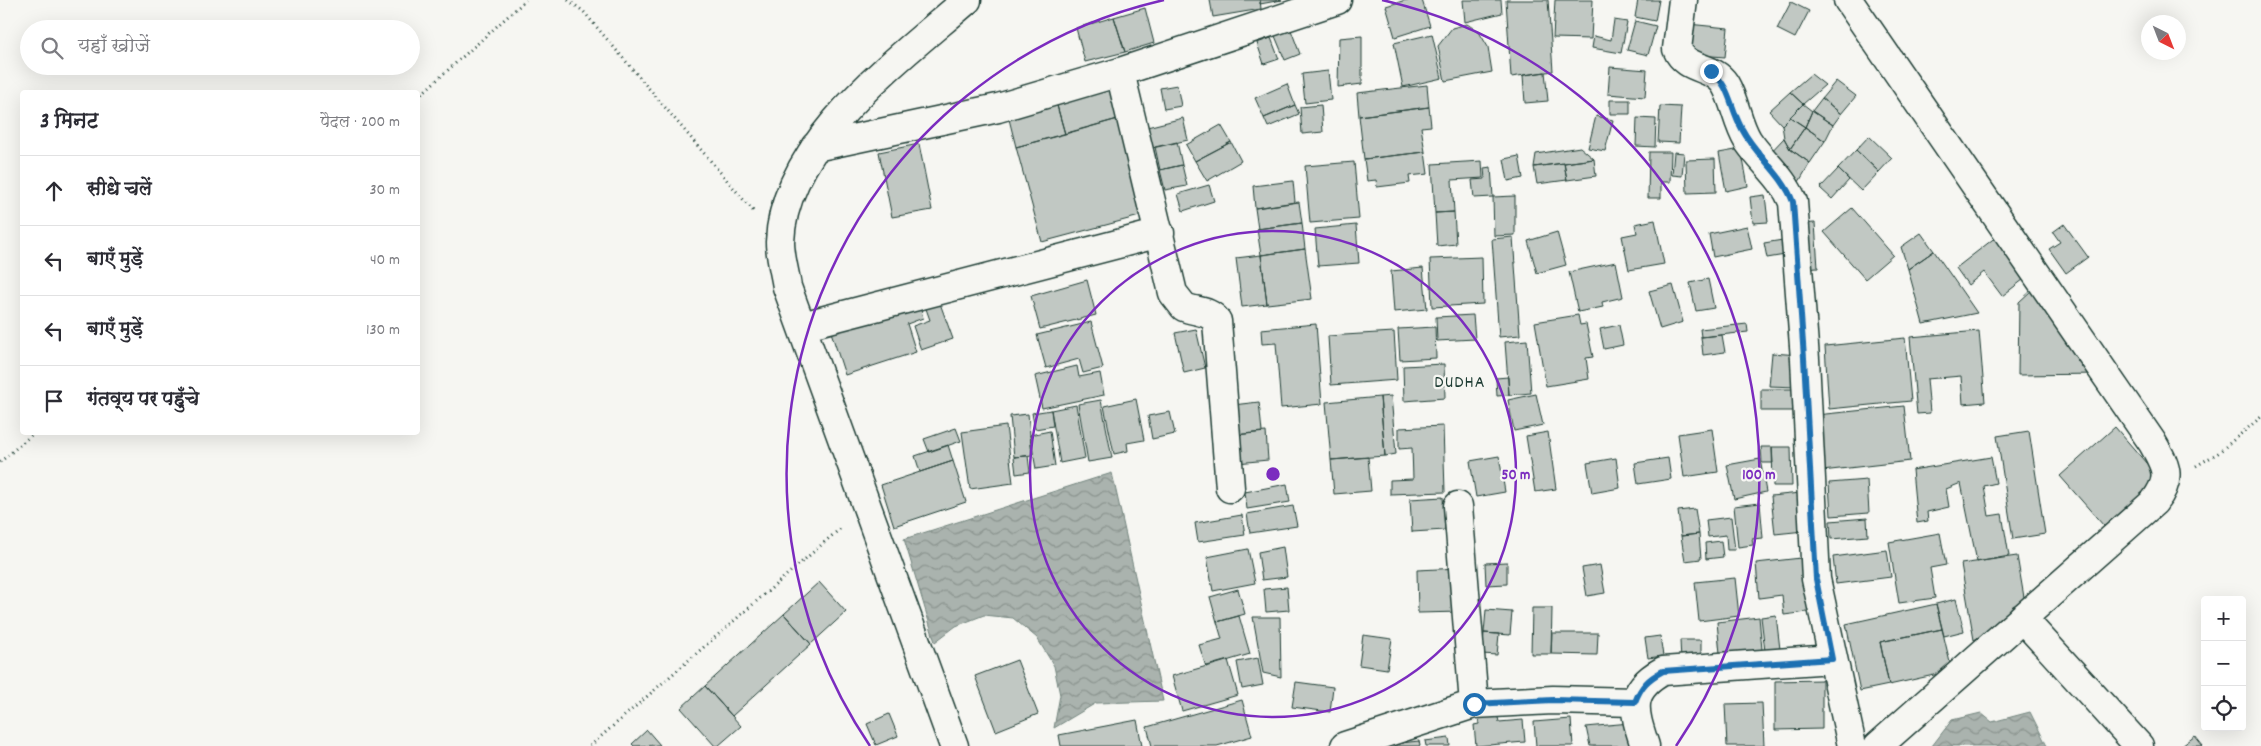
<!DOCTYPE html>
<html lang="hi">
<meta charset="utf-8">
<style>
:root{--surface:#fff;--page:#f2f2f3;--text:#2b2b33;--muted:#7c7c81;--line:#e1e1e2}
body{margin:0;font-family:Dekko,"Playpen Sans Deva",sans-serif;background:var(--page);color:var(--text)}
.controls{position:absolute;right:15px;bottom:15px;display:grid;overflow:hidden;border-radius:5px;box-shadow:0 5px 20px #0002}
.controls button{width:45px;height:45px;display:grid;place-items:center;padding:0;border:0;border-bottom:1px solid var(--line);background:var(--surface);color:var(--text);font:25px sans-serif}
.compass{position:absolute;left:2141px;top:15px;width:45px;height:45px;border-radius:50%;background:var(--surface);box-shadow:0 5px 20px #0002;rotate:138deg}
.stop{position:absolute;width:15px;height:15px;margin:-11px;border:4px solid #1f6fb2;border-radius:50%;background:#fff}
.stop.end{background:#1f6fb2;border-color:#fff;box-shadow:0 1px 5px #0008}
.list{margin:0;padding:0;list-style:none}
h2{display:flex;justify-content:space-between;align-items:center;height:65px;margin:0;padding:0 20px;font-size:21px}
h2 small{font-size:16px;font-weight:400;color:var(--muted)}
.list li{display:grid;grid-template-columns:32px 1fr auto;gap:15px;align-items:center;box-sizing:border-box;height:70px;padding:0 20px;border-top:1px solid var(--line)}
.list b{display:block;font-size:19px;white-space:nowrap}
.list em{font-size:16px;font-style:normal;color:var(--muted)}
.icon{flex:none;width:28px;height:28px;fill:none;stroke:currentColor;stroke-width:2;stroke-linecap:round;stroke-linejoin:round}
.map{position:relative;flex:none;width:2261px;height:746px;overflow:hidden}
.search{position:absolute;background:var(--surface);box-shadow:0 5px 20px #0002;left:20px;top:20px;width:400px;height:55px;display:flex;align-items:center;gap:12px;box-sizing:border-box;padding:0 18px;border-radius:28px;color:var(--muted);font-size:19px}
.panel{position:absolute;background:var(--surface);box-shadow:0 5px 20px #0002;left:20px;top:90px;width:400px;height:345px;border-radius:5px}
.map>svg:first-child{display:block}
.water{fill:url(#water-waves);stroke:#72847d}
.building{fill:#c1c8c3;stroke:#1f3d34}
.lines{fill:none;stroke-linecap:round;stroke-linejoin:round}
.street-casing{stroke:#1f3d34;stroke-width:31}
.secondary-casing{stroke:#1f3d34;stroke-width:31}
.path{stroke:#1f3d34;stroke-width:3;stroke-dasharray:1 4;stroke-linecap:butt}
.street{stroke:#f6f6f2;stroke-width:28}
.secondary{stroke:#f6f6f2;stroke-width:28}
.route{stroke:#1f6fb2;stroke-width:6}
.ring{fill:none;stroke:#7b2cbf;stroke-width:2.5}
.labels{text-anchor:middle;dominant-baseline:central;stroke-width:4.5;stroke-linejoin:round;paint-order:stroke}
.quarter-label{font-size:18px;letter-spacing:1px;fill:#1f3d34;stroke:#f6f6f2}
.centre{fill:#7b2cbf;stroke:#f6f6f2;stroke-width:2.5}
.ring-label{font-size:15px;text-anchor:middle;font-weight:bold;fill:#7b2cbf;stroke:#f6f6f2;stroke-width:4.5;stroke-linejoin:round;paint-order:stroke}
</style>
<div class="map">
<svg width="2261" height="746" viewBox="0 0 2261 746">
<defs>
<pattern id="water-waves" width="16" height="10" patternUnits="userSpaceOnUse" patternTransform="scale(1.25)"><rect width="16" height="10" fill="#aab3ae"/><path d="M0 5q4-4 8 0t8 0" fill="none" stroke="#8a938e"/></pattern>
</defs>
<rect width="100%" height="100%" fill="#f6f6f2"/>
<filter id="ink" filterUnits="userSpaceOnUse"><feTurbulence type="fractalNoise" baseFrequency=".02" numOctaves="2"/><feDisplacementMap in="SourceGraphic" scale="10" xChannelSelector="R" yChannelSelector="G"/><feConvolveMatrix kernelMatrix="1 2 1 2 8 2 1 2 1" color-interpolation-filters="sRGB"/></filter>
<g filter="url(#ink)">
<!-- water -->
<path class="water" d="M1112 473 1163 701 1096 703 1054 728 1060 695 1054 666 1037 638 1013 618 984 615 956 626 935 642 904 539Z
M2030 712 2047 746H1932L1952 720 1981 713 1992 722Z"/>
<!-- building -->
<path class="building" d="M1210 0H1260L1261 9 1213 17Z
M1260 0H1282L1260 4Z
M1406 0H1422L1430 26 1395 37 1386 6Z
M1463 0H1501L1502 13 1465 22Z
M1506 0H1548L1553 71 1511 77Z
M1555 0H1593L1591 39 1553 38Z
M1638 0H1659L1655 21 1635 17Z
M1791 2 1809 11 1795 38 1777 29Z
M1145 8 1154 43 1125 52 1114 17Z
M1114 17 1125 52 1085 62 1076 28Z
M1614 20 1627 22 1621 53 1592 48 1594 36 1611 40Z
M1635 21 1656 26 1648 55 1627 50Z
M1467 24 1479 32 1488 47 1492 72 1445 81 1438 46 1452 28Z
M1688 24 1728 28 1725 57 1686 54Z
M1291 30 1300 54 1285 60 1275 36Z
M1432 34 1442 78 1403 87 1394 43Z
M1362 36V84L1338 87 1339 38Z
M1271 38 1279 59 1264 64 1257 43Z
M1610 67 1647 70 1645 97 1608 94Z
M1328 71 1331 100 1305 103 1302 74Z
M1545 72 1548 101 1525 103 1523 75Z
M1811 74 1825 85 1803 104 1790 92Z
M1836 81 1856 96 1841 114 1822 98Z
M1287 84 1295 105 1264 118 1255 98Z
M1116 85 1125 117 1065 134 1056 102Z
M1177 85 1181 106 1164 109 1160 88Z
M1427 85 1429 107 1359 116 1357 93Z
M1790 92 1803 104 1782 125 1769 111Z
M1822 98 1841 114 1833 125 1812 111Z
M1610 100H1630V114H1610Z
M1056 102 1065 134 1016 147 1008 115Z
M1803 104 1812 111 1805 127 1790 117Z
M1295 105 1299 114 1268 127 1264 118Z
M1321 105 1323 132 1302 134 1300 107Z
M1660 106 1681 107 1679 143 1658 142Z
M1429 107 1431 126 1421 127 1425 152 1364 159 1359 116Z
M1812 111 1833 125 1825 141 1805 127Z
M1596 116 1613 120 1605 151 1588 148Z
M1125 117 1151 213 1042 242 1016 147Z
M1790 117 1805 127 1790 149 1784 138 1782 125Z
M1183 118 1188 140 1148 149 1143 128Z
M1637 118 1656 119 1655 147 1636 146Z
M1221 125 1231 142 1195 161 1186 145Z
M1805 127 1825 141 1810 163 1790 149Z
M1869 136 1892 158 1879 172 1856 150Z
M1784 138 1790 149 1810 163 1796 187 1767 156Z
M1177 142 1182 165 1160 170 1155 147Z
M1231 142 1241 161 1207 181 1195 161Z
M919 144 932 210 892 217 879 152Z
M1580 147 1594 159 1534 167 1536 154Z
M1741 149 1748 186 1726 191 1719 153Z
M1856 150 1879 172 1861 191 1838 169Z
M1425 152 1428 174 1409 176 1410 183 1377 187 1376 180 1367 181 1364 159Z
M1649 152H1671L1670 182H1661V198H1648Z
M1674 152 1684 153 1682 176 1672 175Z
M1519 156 1523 178 1508 181 1504 159Z
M1594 159 1596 176 1567 180 1564 163Z
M1715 159 1716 192 1687 193 1686 160Z
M1482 161 1483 178 1452 180 1454 212 1435 213 1432 164Z
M1354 162 1359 219 1310 223 1305 166Z
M1564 163 1567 180 1537 184 1534 167Z
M1182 165 1187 186 1165 190 1160 170Z
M1491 167 1493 197 1474 198 1472 180 1485 179 1484 168Z
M1838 169 1849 180 1832 199 1820 188Z
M1293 181 1295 202 1255 208 1253 186Z
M1209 185 1214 201 1183 211 1178 194Z
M1765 195 1768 222 1753 223 1750 197Z
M1515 196V235L1494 236 1493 197Z
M1299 202 1302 223 1258 229 1255 208Z
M1852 208 1893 255 1865 279 1824 232Z
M1454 212 1456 244 1437 246 1435 213Z
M1655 220 1664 264 1629 270 1622 236 1637 233 1635 224Z
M1302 223 1305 249 1261 255 1257 229Z
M1815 223 1818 268 1801 269 1798 224Z
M2064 224 2088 257 2066 273 2049 249 2060 242 2053 232Z
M1356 225 1359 263 1318 266 1315 229Z
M1747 226 1752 249 1713 257 1709 234Z
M1557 232 1566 265 1537 273 1528 241Z
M1921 233 1934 251 1908 269 1901 247Z
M2001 233 2032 273 2002 296 1984 272 1968 285 1956 268Z
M1513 237 1520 335 1499 337 1492 239Z
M1789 239 1791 254 1767 258 1764 243Z
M1305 249 1312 299 1267 304 1261 255Z
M1934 251 1977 313 1923 324 1908 269Z
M1261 255 1267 304 1242 307 1236 258Z
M1482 257 1483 304 1432 307 1430 259Z
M1616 262 1623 297 1602 302 1603 307 1578 312 1569 272Z
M1423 268 1427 309 1394 312 1391 271Z
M1708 279 1714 308 1696 311 1690 283Z
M1087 280 1096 315 1040 329 1031 296Z
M1673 285 1683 322 1660 329 1649 291Z
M2032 290 2099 374 2018 375 2019 302Z
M938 298 953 339 921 350 913 326 930 320 924 303Z
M919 303 923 318 907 324 916 352 845 375 831 332Z
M1473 315 1475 339 1437 341 1436 317Z
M1578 315 1580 325 1586 324 1593 357 1586 358 1589 379 1546 386 1535 322Z
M1091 322 1103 368 1083 373 1079 359 1046 368 1037 335Z
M1316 324 1322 404 1281 408 1276 343 1262 344 1261 329Z
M1747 324 1748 332 1701 337 1700 329Z
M1619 325 1623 345 1604 349 1600 329Z
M1435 327 1436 358 1400 360 1398 329Z
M1196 329 1205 368 1184 373 1175 333Z
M1979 331 1985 402 1963 404 1961 376 1927 379 1930 413 1917 414 1910 337Z
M1394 332 1397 380 1331 385 1328 336Z
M1722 335 1725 352 1703 355 1701 337Z
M1905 338 1911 401 1829 409 1825 346Z
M1527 340 1531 393 1509 395 1505 342Z
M1772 353 1799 355 1797 387 1769 386Z
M1444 364 1445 398 1404 401 1403 366Z
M1077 366 1079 377 1100 373 1104 395 1042 408 1035 376Z
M1508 377 1509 395 1497 396 1496 378Z
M1761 389H1803V411H1761Z
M1536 394 1543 425 1514 431 1508 400Z
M1391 396 1396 454 1385 456 1380 397Z
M1380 397 1385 456 1331 460 1326 402Z
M1136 399 1144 440 1127 443 1128 451 1114 454 1104 406Z
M1101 400 1112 458 1088 462 1078 404Z
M1259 402 1262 432 1235 435 1233 405Z
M1076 405 1085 458 1060 463 1051 410Z
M1904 406 1910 461 1822 471 1816 415Z
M1051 410 1053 426 1035 429 1032 413Z
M1170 412 1175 434 1152 439 1148 416Z
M1028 414 1032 455 1014 457 1010 416Z
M1006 426 1013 483 970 489 962 432Z
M1443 426 1445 492 1390 494V480L1413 479 1412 448 1399 449V428Z
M2115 427 2160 479 2135 500 2141 508 2111 534 2060 476Z
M956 428 961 441 929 452 924 439Z
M1712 429 1718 472 1684 477 1678 434Z
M1050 431 1055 466 1036 469 1030 435Z
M2029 431 2045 534 2013 539 1997 436Z
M1266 432 1268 460 1237 463 1235 435Z
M1548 432 1556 489 1535 492 1526 436Z
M948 445 953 461 920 472 915 456Z
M1761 447H1772L1773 463H1762Z
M1772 447H1791L1792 486H1773Z
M1028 456 1030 472 1016 474 1014 457Z
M1499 456 1505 492 1476 497 1470 461Z
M1368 457 1371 491 1334 494 1331 460Z
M1991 457 1996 483 1984 486 1989 516 2002 514 2009 556 1977 562 1961 483 1946 489 1949 507 1927 512 1928 521 1917 523 1912 470Z
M1616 458 1620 488 1592 493 1587 463Z
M1668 458 1671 479 1638 484 1635 463Z
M1760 459 1766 492 1734 499 1727 465Z
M953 461 966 502 894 526 881 485Z
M1867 480 1869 513 1831 516 1829 483Z
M1287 484 1290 502 1247 509 1245 492Z
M1800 493 1804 531 1775 534 1771 496Z
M1443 497 1445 530 1412 532 1410 499Z
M1760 503 1763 538 1752 539 1753 545 1738 547 1734 506Z
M1293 506 1297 526 1250 533 1247 514Z
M1695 509 1699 534 1681 536 1678 511Z
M1242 515 1245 535 1198 542 1195 523Z
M1731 517 1735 550H1727L1726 535 1708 537 1706 520Z
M1867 518 1868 536 1831 539 1830 521Z
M1940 533 1946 565 1930 568 1935 598 1899 603 1889 542Z
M1699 534 1701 559 1685 561 1681 536Z
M1721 541 1723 557 1706 559 1705 543Z
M1283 547 1287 577 1262 580 1258 552Z
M1248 549 1255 583 1213 591 1207 557Z
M1887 550 1891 577 1836 584 1833 557Z
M2017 556 2026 609 1974 640 1961 564Z
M1810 557 1815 611 1784 615 1782 595 1759 598 1756 563Z
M1507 562V584L1486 585 1485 563Z
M1600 565 1605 593 1587 596 1582 568Z
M1460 568 1461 612 1418 613 1417 570Z
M1735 578 1739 616 1699 621 1695 582Z
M819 582 846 612 811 644 784 614Z
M1287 587 1289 610 1266 612 1264 589Z
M1238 589 1245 614 1217 622 1210 597Z
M1956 599 1964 631 1944 636 1936 604Z
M1936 604 1942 629 1880 642 1889 685 1860 691 1846 624Z
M1532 608H1552L1551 654H1531Z
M1486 610 1512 612 1510 635 1484 633Z
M784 614 811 644 732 716 705 686Z
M1776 615 1781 658 1766 660 1761 617Z
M1239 616 1250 654 1206 667 1199 645 1222 639 1217 622Z
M1253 617H1280L1281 677 1263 673Z
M1759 617 1763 660 1721 664 1717 622Z
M1942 629 1952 671 1889 685 1880 642Z
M1484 633 1499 634 1497 655 1482 654Z
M1552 633H1598L1597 655 1551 654Z
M1363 635 1392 639 1387 669 1359 665Z
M1660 636 1663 656 1648 658 1645 638Z
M1680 640H1701V661L1681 662Z
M1258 658 1263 685 1242 689 1237 662Z
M1017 660 1038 714 996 731 975 676Z
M1228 660 1238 695 1182 711 1172 676Z
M1822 680V729L1775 730V681Z
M1296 682 1333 687 1330 712 1292 707Z
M705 686 741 726 718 746H715L681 708Z
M1242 700 1252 736 1217 746H1152L1147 727Z
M1762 703 1764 746H1727L1725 704Z
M1497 713 1499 722 1523 720 1525 742 1476 746 1474 725 1479 724 1478 715Z
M889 714 898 736 876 745 867 724Z
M1571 719 1573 746H1536L1534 722Z
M1137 720 1142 746H1061L1059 735Z
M1630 723 1634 746H1590L1586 727Z
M647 730 660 745 634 746 632 744Z
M2195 736 2203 746H2182Z
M1449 738 1450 746H1426L1425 741Z
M1419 741 1420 746H1392V744Z"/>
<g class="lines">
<defs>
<path id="street" d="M1683 0 1677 49C1686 71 1713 65 1725 84 1735 101 1737 123 1748 141 1763 163 1783 177 1793 202L1805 359 1816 579 1852 746
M1848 0 2152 442C2166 466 2173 478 2154 502L1878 746
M1120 72 1173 293 1184 307C1196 312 1209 310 1217 321L1230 488
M815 147 998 108 1120 72 1337 0
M802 326 1160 233
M1458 506 1474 704
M2022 618 2139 746
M1345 746 1474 704 1553 700 1635 702
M1645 746C1634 712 1626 691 1663 671L1832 659"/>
<path id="secondary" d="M954 746 787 287C785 273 780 257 780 242 783 143 898 60 967 0"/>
</defs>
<!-- street casing -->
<use href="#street" class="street-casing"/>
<!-- secondary casing -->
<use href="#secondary" class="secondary-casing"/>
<!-- path -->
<path class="path" d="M568 0 583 11 754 212
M418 97 526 0
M0 462 35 432
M2196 466 2218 453 2261 417
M590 746 842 527"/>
<!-- street -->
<use href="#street" class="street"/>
<!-- secondary -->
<use href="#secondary" class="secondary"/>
</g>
</g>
<g class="lines" filter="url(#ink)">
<!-- route -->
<path class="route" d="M1474 704 1553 700 1635 702C1641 686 1648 679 1663 671L1832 659 1816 579 1804 358 1793 202C1782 173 1756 156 1742 129 1730 108 1731 87 1711 71"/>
</g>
<!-- distance rings -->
<g class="ring">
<circle cx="1273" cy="474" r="243"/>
<path d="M870 746A486 486 0 0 1 1164 0M1382 0A486 486 0 0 1 1676 746"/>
</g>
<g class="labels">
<!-- quarter labels -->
<g class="quarter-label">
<text x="1460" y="383">DUDHA</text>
</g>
</g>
<circle cx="1273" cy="474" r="8" class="centre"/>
<g class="ring-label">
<text x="1516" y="479">50 m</text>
<text x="1759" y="479">100 m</text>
</g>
</svg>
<div class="controls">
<button>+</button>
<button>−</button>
<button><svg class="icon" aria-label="locate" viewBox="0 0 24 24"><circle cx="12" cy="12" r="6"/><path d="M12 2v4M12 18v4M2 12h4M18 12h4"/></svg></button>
</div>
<svg class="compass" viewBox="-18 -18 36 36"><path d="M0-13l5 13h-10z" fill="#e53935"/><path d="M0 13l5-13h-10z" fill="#7c7c81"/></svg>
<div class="stop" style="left:1474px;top:704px"></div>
<div class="stop end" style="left:1711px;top:71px"></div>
<div class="search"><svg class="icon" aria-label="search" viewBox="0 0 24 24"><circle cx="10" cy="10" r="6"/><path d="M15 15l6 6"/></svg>यहाँ खोजें</div>
<section class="panel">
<h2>3 मिनट<small>पैदल · 200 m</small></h2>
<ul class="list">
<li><svg class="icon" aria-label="ahead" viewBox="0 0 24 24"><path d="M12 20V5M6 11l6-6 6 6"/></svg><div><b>सीधे चलें</b></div><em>30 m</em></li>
<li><svg class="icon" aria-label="left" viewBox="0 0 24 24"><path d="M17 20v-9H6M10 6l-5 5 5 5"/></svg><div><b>बाएँ मुड़ें</b></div><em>40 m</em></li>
<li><svg class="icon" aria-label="left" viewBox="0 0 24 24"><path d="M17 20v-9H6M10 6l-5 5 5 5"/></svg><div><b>बाएँ मुड़ें</b></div><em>130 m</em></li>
<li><svg class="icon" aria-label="arrive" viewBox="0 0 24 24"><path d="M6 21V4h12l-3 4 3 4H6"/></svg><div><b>गंतव्य पर पहुँचे</b></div></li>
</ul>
</section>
</div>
